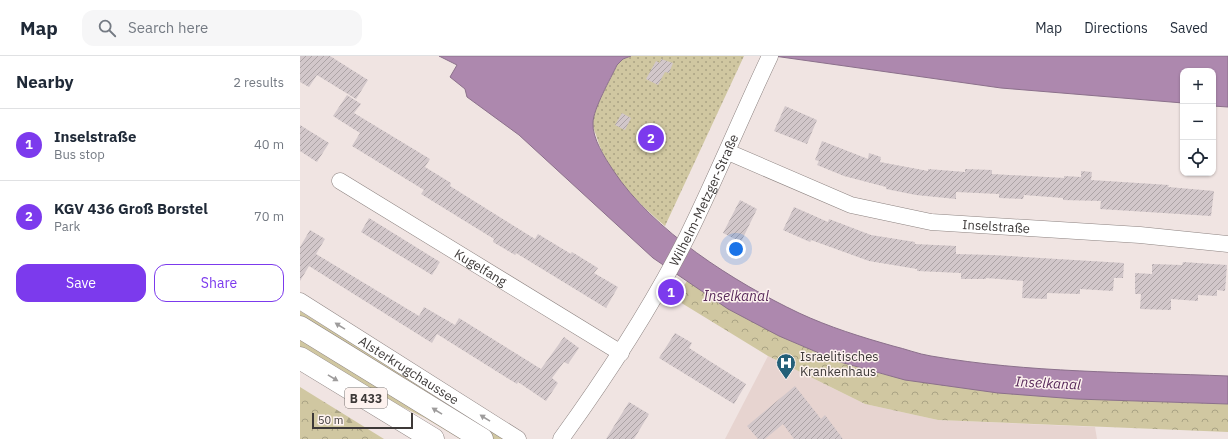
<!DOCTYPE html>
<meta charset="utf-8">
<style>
:root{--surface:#fff;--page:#f6f6f7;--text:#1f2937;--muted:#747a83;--line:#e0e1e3;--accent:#7c3aed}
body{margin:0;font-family:"IBM Plex Sans",sans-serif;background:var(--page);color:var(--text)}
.controls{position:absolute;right:12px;top:12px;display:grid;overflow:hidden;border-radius:8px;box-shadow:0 1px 3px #0004}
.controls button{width:36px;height:36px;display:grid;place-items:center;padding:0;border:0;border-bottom:1px solid var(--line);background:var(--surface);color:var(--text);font:20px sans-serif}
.scale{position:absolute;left:12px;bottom:10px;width:101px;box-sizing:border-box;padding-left:4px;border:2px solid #3d3938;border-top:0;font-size:11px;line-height:14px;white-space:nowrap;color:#3d3938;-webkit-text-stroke:3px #fdf2ef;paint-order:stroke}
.you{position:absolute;left:436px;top:193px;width:14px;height:14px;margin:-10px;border:3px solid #fff;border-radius:50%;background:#1a73e8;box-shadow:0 0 0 6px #1a73e833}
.badge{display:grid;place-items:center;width:26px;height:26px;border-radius:50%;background:var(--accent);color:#fff;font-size:13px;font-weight:700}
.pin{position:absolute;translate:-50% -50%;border:2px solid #fff;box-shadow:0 1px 4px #0006}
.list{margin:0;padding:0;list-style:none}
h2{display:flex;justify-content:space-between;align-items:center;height:52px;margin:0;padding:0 16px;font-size:17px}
h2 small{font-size:13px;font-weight:400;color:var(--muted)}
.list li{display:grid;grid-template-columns:26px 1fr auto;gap:12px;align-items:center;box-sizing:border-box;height:72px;padding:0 16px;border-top:1px solid var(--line)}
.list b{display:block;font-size:15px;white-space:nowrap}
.list p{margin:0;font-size:13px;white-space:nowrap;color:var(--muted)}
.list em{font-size:13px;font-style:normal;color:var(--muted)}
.actions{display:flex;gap:8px;padding:12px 16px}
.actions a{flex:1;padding:9px 0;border:1px solid var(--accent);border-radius:12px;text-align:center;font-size:14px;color:var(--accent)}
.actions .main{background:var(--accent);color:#fff}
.icon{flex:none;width:22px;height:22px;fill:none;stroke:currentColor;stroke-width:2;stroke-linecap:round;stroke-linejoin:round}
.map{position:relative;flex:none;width:928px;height:383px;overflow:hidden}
header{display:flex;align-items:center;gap:24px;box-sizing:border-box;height:56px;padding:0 20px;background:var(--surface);border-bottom:1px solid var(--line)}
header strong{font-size:19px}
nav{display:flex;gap:22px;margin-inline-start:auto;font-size:14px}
.search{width:280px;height:36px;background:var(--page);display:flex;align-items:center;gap:10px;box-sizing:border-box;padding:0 14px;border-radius:12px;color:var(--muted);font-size:15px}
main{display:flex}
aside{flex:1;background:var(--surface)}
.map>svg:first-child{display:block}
.built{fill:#e7d4d0}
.grass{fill:#d0c7a1}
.forest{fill:url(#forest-firs)}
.park{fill:url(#park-crowns)}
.garden{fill:url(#garden-dots)}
.water{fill:#ad88ae;stroke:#8b708b}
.building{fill:url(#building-hatch)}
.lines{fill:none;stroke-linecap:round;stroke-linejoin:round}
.street-casing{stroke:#8d8381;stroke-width:17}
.primary-casing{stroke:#8d8381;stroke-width:23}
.street{stroke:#fff;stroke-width:16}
.primary{stroke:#fff;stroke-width:22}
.oneway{fill:#9e9c9c}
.labels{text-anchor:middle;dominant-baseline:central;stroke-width:3;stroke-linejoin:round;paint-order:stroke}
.shield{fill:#fdf2ef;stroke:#77706f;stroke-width:1}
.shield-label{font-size:12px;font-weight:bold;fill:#3d3938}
.street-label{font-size:13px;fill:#3d3938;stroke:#fdf2ef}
.poi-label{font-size:13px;fill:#3d3938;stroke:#fdf2ef;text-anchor:start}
.water-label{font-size:14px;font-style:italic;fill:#592a5b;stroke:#fdf2ef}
</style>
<header>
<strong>Map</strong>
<div class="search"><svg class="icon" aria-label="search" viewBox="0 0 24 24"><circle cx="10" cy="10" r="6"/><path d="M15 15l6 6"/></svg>Search here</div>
<nav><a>Map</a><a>Directions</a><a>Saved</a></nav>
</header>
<main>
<aside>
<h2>Nearby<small>2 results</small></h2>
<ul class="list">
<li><span class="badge">1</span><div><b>Inselstraße</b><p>Bus stop</p></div><em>40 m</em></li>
<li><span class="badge">2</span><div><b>KGV 436 Groß Borstel</b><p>Park</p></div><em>70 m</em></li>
</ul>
<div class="actions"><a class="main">Save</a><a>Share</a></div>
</aside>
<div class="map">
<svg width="928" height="383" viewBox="0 0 928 383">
<defs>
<pattern id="forest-firs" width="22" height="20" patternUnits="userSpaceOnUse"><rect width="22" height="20" fill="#d0c7a1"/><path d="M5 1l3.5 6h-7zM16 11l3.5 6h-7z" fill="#aaa384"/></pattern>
<pattern id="park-crowns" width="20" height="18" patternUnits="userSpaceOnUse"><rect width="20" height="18" fill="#d0c7a1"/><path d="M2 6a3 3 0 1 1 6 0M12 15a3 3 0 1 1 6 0" fill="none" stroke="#aaa384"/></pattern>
<pattern id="garden-dots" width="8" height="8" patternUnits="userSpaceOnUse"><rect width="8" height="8" fill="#d0c7a1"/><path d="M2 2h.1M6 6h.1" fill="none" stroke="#aaa384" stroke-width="1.8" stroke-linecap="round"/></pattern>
<pattern id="building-hatch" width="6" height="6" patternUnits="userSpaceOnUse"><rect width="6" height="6" fill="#d2c7ca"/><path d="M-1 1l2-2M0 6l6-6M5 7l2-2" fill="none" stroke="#aca3a5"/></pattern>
</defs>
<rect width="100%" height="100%" fill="#f0e4e2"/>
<!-- built -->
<path class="built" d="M468 300 565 348 638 364 795 371 797 383H425Z"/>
<!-- grass -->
<path class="grass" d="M0 255 207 383H190L0 264Z
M0 279 169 383H160L125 362 48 324 0 294Z"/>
<!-- forest -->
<path class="forest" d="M0 331 84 383H43L0 371Z"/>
<!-- park -->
<path class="park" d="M387 225C435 258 485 285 539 305 576 319 615 325 654 330 745 343 836 345 928 348V376L638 364 565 348 468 300 375 243Z
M0 337 74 383H0Z"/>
<!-- garden -->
<path class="garden" d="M331 0H444L365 170C337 146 308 118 297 82 296 78 293 72 292 68 292 55 311 22 317 9L323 3Z"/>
<!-- water -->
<path class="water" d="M139 0H331L323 3 317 9C311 22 293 53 293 67 292 82 305 102 313 114 353 175 434 226 499 257 529 271 561 281 593 290 606 293 618 298 631 300 729 317 829 316 928 320V348L776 343 698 337 605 324 540 306 479 280 428 253 353 202 219 79 167 41 165 33 150 21 157 9Z
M474 0H928V51L913 50V15H883V47L701 32Z"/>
<!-- building -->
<path class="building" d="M0 0H30L68 24 56 43 17 19 9 31 0 26Z
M361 3 373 7 369 17 365 16 358 29 346 23 356 5 360 7Z
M47 39 61 48 54 57 130 103 125 111 151 127 150 130 235 183 238 178 271 198 272 196 298 212 294 217 318 231 306 252 216 197 215 199 193 186 194 183 121 138 124 134 52 90 60 77 33 60Z
M485 50 517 64 507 88 474 75Z
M322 57 331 62 325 74 315 69Z
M0 69 29 87 17 106 0 95Z
M522 85 568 103 569 97 581 101 580 106 628 115V113L665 116V113L692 114V118L764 122V120L781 121V115L792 116 791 124 869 129 868 131 914 135 911 160 800 153 801 145 763 144V142L724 139 723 143 699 142V138L656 136V143L616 139 586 133V131L544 120 517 109 519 105 515 104Z
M440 144 457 153 441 186 423 177Z
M494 151 528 166 529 163 571 179 615 186V188L656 190V198L692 199 824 207 823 222H814L813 235 780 233V238L747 237V243L722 242 723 225 686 222V223H661V217L617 215V213L569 205 511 184 510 186 483 174Z
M69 162 140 206 132 219 61 176Z
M10 174 25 183 16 198 119 260 124 251 155 269 159 262 241 313 264 281 279 292 268 308 264 306 252 322 258 327 246 345 218 326 217 328 137 278 132 287 9 210 0 225V191Z
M883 206 927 209 925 235 917 234V240L898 239V245L871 243V254L840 253 841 238H835V217L852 218V208L882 209Z
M375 277 392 287 389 292 446 328 434 348 359 302Z
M495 330 521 363 525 359 543 383H494L483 368 465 383H458L447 370Z
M329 346 349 358 334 383H306Z"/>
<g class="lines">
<defs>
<g id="street">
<path id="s1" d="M428 96 551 149 631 166 840 179 928 188"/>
<path id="s2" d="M40 125 321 297"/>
<path id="s3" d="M0 245 218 383"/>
<path id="s4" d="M261 383C308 318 352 251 388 179 417 120 442 59 470 0"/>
</g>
<path id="primary" d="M0 271 182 383
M0 302 133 383"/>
</defs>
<!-- street casing -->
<use href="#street" class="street-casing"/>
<!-- primary casing -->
<use href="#primary" class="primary-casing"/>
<!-- street -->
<use href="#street" class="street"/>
<!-- primary -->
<use href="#primary" class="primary"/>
</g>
<!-- one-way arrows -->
<defs><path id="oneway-solid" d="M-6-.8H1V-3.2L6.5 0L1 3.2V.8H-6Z"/></defs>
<g class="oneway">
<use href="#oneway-solid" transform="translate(40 270) rotate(-148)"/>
<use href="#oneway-solid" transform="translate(33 322) rotate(31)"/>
<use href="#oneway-solid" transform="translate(137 355) rotate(-148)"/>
<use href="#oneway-solid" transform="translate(185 362) rotate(-148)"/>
</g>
<!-- icons -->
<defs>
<symbol id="hospital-pin" viewBox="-11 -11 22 30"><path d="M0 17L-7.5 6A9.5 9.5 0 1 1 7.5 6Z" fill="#246078" stroke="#fdf2ef"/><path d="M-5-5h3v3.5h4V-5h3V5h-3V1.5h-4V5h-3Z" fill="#fff"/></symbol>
</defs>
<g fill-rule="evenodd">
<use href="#hospital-pin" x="475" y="296" width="22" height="30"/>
</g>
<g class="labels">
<!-- shield labels -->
<rect class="shield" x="45" y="332" width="42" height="20" rx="3"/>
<g class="shield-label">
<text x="66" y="342">B 433</text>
</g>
<!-- street labels -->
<g class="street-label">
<text stroke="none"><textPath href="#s4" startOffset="279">Wilhelm-Metzger-Straße</textPath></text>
<text stroke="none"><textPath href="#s1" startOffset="281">Inselstraße</textPath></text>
<text stroke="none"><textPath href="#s2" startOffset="165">Kugelfang</textPath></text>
<text stroke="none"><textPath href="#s3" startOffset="129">Alsterkrugchaussee</textPath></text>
</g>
<!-- poi labels -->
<g class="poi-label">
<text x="500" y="300">Israelitisches<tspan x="500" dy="15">Krankenhaus</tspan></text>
</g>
<!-- water labels -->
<g class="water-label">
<text x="436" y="240">Inselkanal</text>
<text transform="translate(748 327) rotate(3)">Inselkanal</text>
</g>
</g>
</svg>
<div class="controls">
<button>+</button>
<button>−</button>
<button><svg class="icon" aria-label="locate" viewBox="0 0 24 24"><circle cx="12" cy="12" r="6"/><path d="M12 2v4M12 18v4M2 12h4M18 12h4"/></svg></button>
</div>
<div class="scale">50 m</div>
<div class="you"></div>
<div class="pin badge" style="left:371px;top:236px">1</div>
<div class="pin badge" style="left:351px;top:82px">2</div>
</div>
</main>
